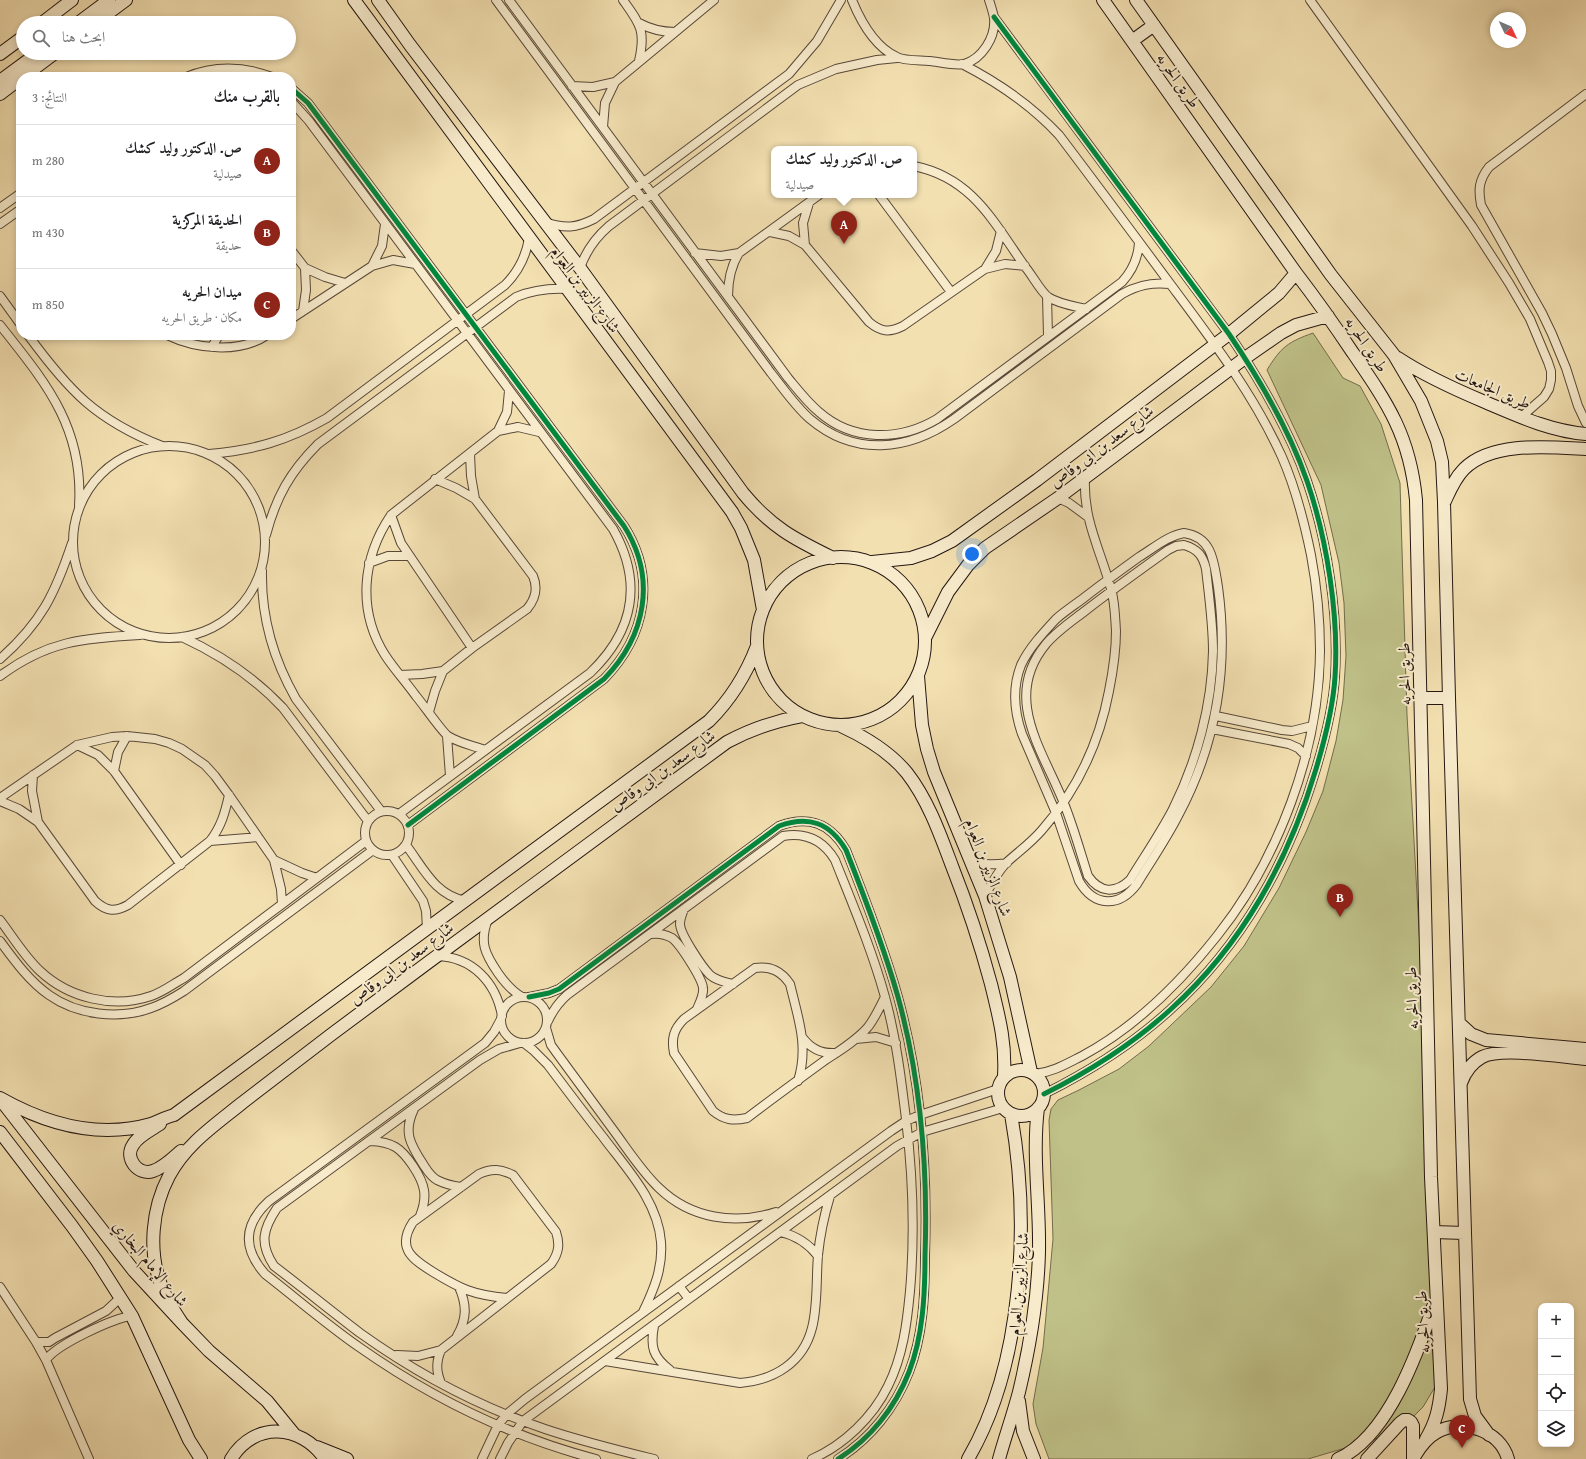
<!DOCTYPE html>
<html lang="ar">
<meta charset="utf-8">
<style>
:root{--surface:#fff;--page:#f2f2f2;--text:#202124;--muted:#757577;--line:#e0e0e0;--accent:#8f2418}
body{margin:0;font-family:"Gentium Book Plus",Amiri,serif;background:var(--page);color:var(--text);direction:rtl}
.controls{position:absolute;right:12px;bottom:12px;display:grid;overflow:hidden;border-radius:8px;box-shadow:0 2px 6px #0003}
.controls button{width:36px;height:36px;display:grid;place-items:center;padding:0;border:0;border-bottom:1px solid var(--line);background:var(--surface);color:var(--text);font:20px sans-serif}
.compass{position:absolute;left:1490px;top:12px;width:36px;height:36px;border-radius:50%;background:var(--surface);box-shadow:0 2px 6px #0003;rotate:134deg}
.you{position:absolute;left:972px;top:554px;width:14px;height:14px;margin:-10px;border:3px solid #fff;border-radius:50%;background:#1a73e8;box-shadow:0 0 0 6px #1a73e833}
.badge{display:grid;place-items:center;width:26px;height:26px;border-radius:50%;background:var(--accent);color:#fff;font-size:13px;font-weight:700}
.pin{position:absolute;translate:-50% -33px;filter:drop-shadow(0 1px 2px #0008)}
.pin::after{content:'';position:absolute;top:21px;width:14px;height:12px;background:inherit;clip-path:polygon(0 0,100% 0,50% 100%)}
.popup{position:absolute;left:771px;top:146px;width:146px;height:52px;box-sizing:border-box;display:grid;place-content:center;border-radius:8px;background:var(--surface);filter:drop-shadow(0 1px 3px #0005);font-size:13px;white-space:nowrap;color:var(--muted)}
.popup b{font-size:15px;color:var(--text)}
.popup::after{content:'';position:absolute;left:50%;top:100%;margin-left:-8px;border:8px solid transparent;border-top-color:var(--surface)}
.list{margin:0;padding:0;list-style:none}
h2{display:flex;justify-content:space-between;align-items:center;height:52px;margin:0;padding:0 16px;font-size:17px}
h2 small{font-size:13px;font-weight:400;color:var(--muted)}
.list li{display:grid;grid-template-columns:26px 1fr auto;gap:12px;align-items:center;box-sizing:border-box;height:72px;padding:0 16px;border-top:1px solid var(--line)}
.list b{display:block;font-size:15px;white-space:nowrap}
.list p{margin:0;font-size:13px;white-space:nowrap;color:var(--muted)}
.list em{font-size:13px;font-style:normal;color:var(--muted)}
.icon{flex:none;width:22px;height:22px;fill:none;stroke:currentColor;stroke-width:2;stroke-linecap:round;stroke-linejoin:round}
.map{position:relative;flex:none;width:1586px;height:1459px;overflow:hidden;direction:ltr}
.search{position:absolute;background:var(--surface);box-shadow:0 2px 6px #0003;left:16px;top:16px;width:280px;height:44px;display:flex;align-items:center;gap:10px;box-sizing:border-box;padding:0 14px;border-radius:22px;color:var(--muted);font-size:15px}
.panel{position:absolute;background:var(--surface);box-shadow:0 2px 6px #0003;left:16px;top:72px;width:280px;height:268px;border-radius:16px;direction:rtl}
.map>svg:first-child{display:block}
.green{fill:#bfc188;stroke:#726c4c}
.lines{fill:none;stroke-linecap:round;stroke-linejoin:round}
.street-casing{stroke:#584839;stroke-width:10}
.secondary-casing{stroke:#241611;stroke-width:14}
.street{stroke:#f7ebcc;stroke-width:8}
.secondary{stroke:#f7ebcc;stroke-width:12}
.cycleway-casing{stroke:#f7ebcc;stroke-width:8}
.cycleway{stroke:#00873e;stroke-width:5}
.labels{text-anchor:middle;dominant-baseline:central;stroke-width:4;stroke-linejoin:round;paint-order:stroke}
.street-label{font-size:16px;fill:#241611;stroke:#f7ebcc}
</style>
<div class="map">
<svg width="1586" height="1459" viewBox="0 0 1586 1459">
<rect width="100%" height="100%" fill="#f3e0b1"/>
<filter id="stains"><feTurbulence type="fractalNoise" baseFrequency=".005" numOctaves="4"/><feColorMatrix values="0 0 0 0 .2 0 0 0 0 .09 0 0 0 0 .02 0 0 0 .5 -.17"/></filter>
<radialGradient id="worn" r=".72"><stop offset=".6" stop-color="#630" stop-opacity="0"/><stop offset="1" stop-color="#630" stop-opacity=".3"/></radialGradient>
<!-- green -->
<path class="green" d="M1313 333 1343 378 1360 386 1381 424 1400 483 1407 715 1424 1020 1433 1352 1435 1387 1423 1407 1404 1426 1379 1438 1308 1459H1049L1036 1424 1033 1404 1043 1348 1053 1239 1049 1120 1051 1109 1058 1100 1079 1090 1119 1069 1149 1046 1211 987 1244 946 1279 888 1306 832 1323 791 1336 741 1343 700 1346 656 1344 603 1339 563 1321 485 1267 370C1281 347 1288 342 1313 333Z"/>
<g class="lines">
<defs>
<path id="street" d="M496 0 771 373C783 388 795 406 810 419 855 457 908 451 954 419L1122 294C1138 285 1152 282 1170 284
M509 0 788 378C798 390 807 402 819 412 853 442 900 441 937 419L1122 282C1133 270 1138 258 1139 243
M623 0C640 24 646 30 639 61
M852 0C861 22 875 47 897 57 904 61 922 60 930 61 939 62 956 66 964 64 982 59 996 37 994 18 993 12 991 6 989 0
M1310 0 1472 226 1509 283 1530 319 1548 362 1551 371V380L1549 389 1544 397 1520 418
M994 17 1229 334C1260 380 1289 429 1307 481 1327 539 1339 616 1335 677 1333 708 1325 739 1316 769 1289 860 1242 945 1171 1009 1133 1044 1090 1071 1044 1094
M639 23C650 29 662 32 675 32
M962 64C999 83 1031 105 1059 135 1097 185 1134 235 1171 285 1212 340 1254 395 1282 457 1296 489 1304 521 1311 555 1317 587 1320 619 1320 651 1319 751 1279 858 1217 936 1179 984 1136 1027 1082 1056 1066 1064 1053 1072 1035 1074
M186 77C215 65 243 66 272 77
M572 86 593 87 615 82
M291 88 308 103 317 115 624 526C657 578 646 636 604 679L408 825
M1586 94 1489 167C1479 180 1478 189 1481 205L1542 313 1552 334 1566 368 1578 406 1586 423
M291 101 309 121 613 529C643 582 634 631 590 673L399 814
M603 127 605 103 615 82 714 0
M914 166C973 178 994 223 1026 268 1032 275 1041 292 1048 297 1059 304 1074 306 1086 309
M879 195 951 292
M0 208 21 193
M545 222C565 229 576 228 594 219L789 74 817 41 841 0
M0 224 21 209
M770 232 789 236 805 245 869 322C881 332 889 333 903 326L985 269 1005 264 1025 266
M805 245 803 223 809 203
M291 250 305 268 325 277 345 283
M695 253 721 256 739 253 819 195
M372 266 382 246 385 224
M580 268C586 251 595 238 609 226L798 85 836 69 877 60 897 58
M985 269 996 251 1001 231
M0 296 21 325
M728 296C728 280 731 266 739 253
M1047 296 1048 336
M303 311 306 290 305 268
M291 319 372 266 393 260 415 264
M0 325C45 382 84 427 79 506
M28 335C69 391 96 420 162 446
M167 335C196 349 239 354 267 335
M212 347 219 335
M498 431 507 412 509 391
M73 542a96 96 0 1 1 192 0a96 96 0 1 1-192 0Z
M209 454C254 450 287 441 327 418L505 285C519 271 526 257 529 238
M470 454 471 476 475 499
M1058 498 1069 503 1088 517
M391 515 401 543 472 648
M1184 533C1213 537 1214 563 1218 587 1229 667 1217 742 1179 814 1167 838 1151 861 1137 884 1119 908 1094 907 1079 881L1056 813 1022 734C1014 711 1012 688 1021 665 1029 648 1043 633 1056 619 1065 611 1076 604 1085 597 1103 583 1121 570 1139 557 1154 548 1167 536 1184 533Z
M266 535C276 497 290 472 318 444L516 297C533 290 548 288 567 289
M1184 545C1198 549 1203 556 1206 569 1209 596 1213 624 1213 651 1212 705 1197 761 1173 809 1160 834 1144 857 1130 880 1115 894 1100 893 1088 876 1080 851 1073 825 1063 801 1042 749 1002 697 1046 644 1057 631 1072 621 1085 611 1112 590 1140 570 1168 550L1176 546Z
M369 563 388 556H409
M262 571C261 618 273 659 296 699L381 811
M182 637C221 655 254 677 283 708L368 821
M0 659C41 623 55 594 72 543
M400 675 422 674 443 671
M0 676C47 641 83 638 140 635
M429 712 435 691 443 671 472 648 527 609C536 598 538 588 533 576L475 499 456 488 435 479
M1216 716 1282 730 1292 731 1312 726
M1212 729 1289 744 1298 748 1306 756
M447 736 450 776
M77 745 98 755 114 771 181 865
M485 750C474 746 459 743 448 736 442 732 423 704 416 696 406 682 394 669 385 655 357 610 362 558 391 515L498 431 518 427 539 432
M114 771 118 752 127 736
M33 775 32 791 38 822
M0 798 77 745 112 737 127 736 155 739 169 743 182 749 205 765 215 776 229 795 274 860 281 889 282 904
M0 801 19 809 38 822 95 901C107 912 115 912 128 905L210 841C221 827 225 813 229 795
M365 833a22 22 0 1 1 44 0a22 22 0 1 1-44 0Z
M210 841 258 837
M406 845C424 869 435 895 466 901
M392 855 423 901 426 911 427 929
M274 860 302 873 317 878
M971 862C983 865 994 865 1007 863
M985 896C991 884 997 873 1006 863 1018 852 1031 843 1042 830 1078 789 1099 744 1109 691 1113 671 1116 651 1116 631 1115 617 1115 602 1111 589 1100 549 1083 520 1085 478
M684 909C682 914 680 919 680 924 680 934 702 967 710 975 717 981 725 982 733 984
M488 919C479 942 485 954 498 973 505 983 512 991 522 997
M0 920C13 937 24 956 40 971 69 998 113 1009 151 996 163 992 173 984 184 978L366 841
M651 934C658 933 665 934 672 938 680 944 702 978 703 988 704 995 700 1002 697 1009
M0 941C14 960 29 981 49 995 77 1015 119 1020 151 1008 163 1004 173 998 184 991L373 850
M437 956C472 957 496 982 502 1016
M529 997 549 993 559 989 779 826C809 815 830 823 846 850 865 898 884 947 898 997 921 1081 928 1169 925 1256 925 1295 923 1336 909 1372 895 1408 870 1439 838 1459
M501 1020a23 23 0 1 1 46 0a23 23 0 1 1-46 0Z
M501 1019 494 1032 485 1043 269 1201C244 1224 242 1248 265 1274 296 1298 326 1324 359 1347 430 1397 512 1437 596 1459
M548 1021C553 1010 558 1003 567 995L783 836C806 832 823 840 835 860 853 905 872 950 885 997 896 1037 901 1078 906 1119 913 1177 915 1233 910 1291 907 1323 903 1356 888 1386 873 1417 844 1445 812 1459
M546 1028 551 1045 556 1052C575 1078 595 1105 614 1131 628 1150 642 1172 659 1188 691 1219 735 1225 776 1212
M802 1037C811 1049 821 1054 836 1053
M856 1039 876 1037 896 1043
M520 1043 499 1049 480 1060 277 1208C263 1229 259 1243 274 1266 303 1288 331 1311 360 1333 416 1373 480 1407 545 1429 581 1441 617 1450 654 1459
M524 1043 533 1050 548 1065C566 1089 584 1113 603 1137 626 1168 658 1201 661 1242 663 1268 654 1289 643 1312
M798 1081C809 1046 798 1018 790 984 781 971 771 966 755 968L684 1019C674 1029 671 1038 674 1053L713 1111C724 1120 733 1121 747 1118 772 1099 798 1080 824 1061 839 1051 856 1041 868 1027 875 1018 880 1007 885 997
M414 1109C403 1132 410 1144 423 1164 427 1170 430 1176 437 1180 445 1184 453 1186 461 1187
M370 1141C393 1142 401 1148 413 1166 425 1184 428 1196 420 1216
M781 1232C797 1236 808 1243 818 1256
M679 1286 689 1299
M0 1287 36 1342 46 1360 89 1459
M654 1326C650 1347 653 1357 670 1370
M457 1336C467 1319 467 1305 459 1287
M36 1342H49L55 1338 106 1311 120 1298
M397 1355 418 1356 441 1350 551 1264C559 1253 560 1244 556 1232L513 1175C501 1169 492 1168 479 1174L413 1222C396 1248 412 1259 433 1272 461 1289 473 1295 507 1298
M46 1360C56 1345 113 1318 132 1316
M605 1361 740 1383C774 1380 803 1363 812 1328 818 1305 816 1279 818 1255 820 1235 824 1216 830 1196
M441 1383C436 1371 436 1362 441 1350
M482 1459 498 1425 507 1414 525 1399 891 1131 906 1121 920 1115 998 1089
M500 1459 508 1443 523 1421 897 1146 922 1132 1003 1108"/>
<path id="secondary" d="M354 0 732 512 741 528 754 560 763 610
M378 0 410 45 580 268 743 493C771 527 794 539 833 558
M1103 0 1296 273C1316 299 1335 326 1353 353 1388 404 1410 436 1416 500L1431 1177 1441 1389C1439 1409 1436 1422 1426 1439
M1136 0 1331 275 1394 355 1421 401 1437 441 1442 462 1444 502 1449 698 1470 1399 1475 1416 1489 1435
M42 23 72 0
M78 23 109 0
M95 23 126 0
M1132 41 1154 25
M0 54 23 37
M23 77 55 53
M0 81 38 53
M0 94 21 78
M1398 358C1425 376 1454 389 1485 402 1518 416 1550 431 1586 434
M1445 501C1450 490 1455 478 1464 469 1492 441 1549 447 1586 449
M757 641a84 84 0 1 1 168 0a84 84 0 1 1-168 0Z
M872 562 911 558 932 551 952 541 1037 480 1229 334 1279 293 1296 273
M925 638 948 592 968 565 985 548 1058 498 1245 358 1281 333 1296 325 1328 316
M918 676 922 725 927 749 934 772 985 896 1010 977 1031 1072
M1420 698H1449
M841 726C865 737 890 752 907 773 928 800 940 834 952 866 967 904 980 943 991 984 999 1017 1006 1042 1004 1076
M1459 1023 1471 1034 1486 1040 1586 1049
M998 1093a23 23 0 1 1 46 0a23 23 0 1 1-46 0Z
M1461 1083C1465 1072 1471 1063 1482 1057 1501 1047 1562 1057 1586 1059
M0 1098C46 1124 98 1139 151 1124 159 1121 166 1117 174 1115L709 721C731 699 746 675 757 646
M4 1104 134 1271 182 1323 209 1351 267 1401 294 1434
M160 1124C151 1130 138 1136 133 1145 124 1158 138 1176 153 1171 163 1168 173 1158 181 1151
M0 1132 72 1226 97 1261 132 1316 189 1440 201 1459
M1434 1232 1464 1233
M182 1323C174 1311 166 1299 161 1285 148 1251 152 1208 169 1176 186 1144 215 1125 242 1103 272 1080 302 1057 332 1034 463 936 595 840 727 742 751 729 775 721 802 716
M1019 1401 1023 1431 1034 1459
M317 1447 347 1459
M231 1459C254 1421 301 1424 325 1459
M968 1459C1024 1363 1030 1221 1011 1114
M999 1459C1005 1437 1013 1415 1019 1392 1030 1346 1038 1299 1039 1251 1040 1203 1032 1156 1038 1108
M1338 1459C1388 1437 1418 1352 1434 1304
M1367 1459 1400 1423 1404 1420H1408L1411 1422 1413 1426V1459
M1413 1459C1419 1448 1426 1438 1437 1432 1462 1418 1500 1430 1508 1459"/>
</defs>
<!-- street casing -->
<use href="#street" class="street-casing"/>
<!-- secondary casing -->
<use href="#secondary" class="secondary-casing"/>
<!-- street -->
<use href="#street" class="street"/>
<!-- secondary -->
<use href="#secondary" class="secondary"/>
<defs>
<path id="cycleway" d="M994 17 1229 334C1260 380 1289 429 1307 481 1327 539 1339 616 1335 677 1333 708 1325 739 1316 769 1289 860 1242 945 1171 1009 1133 1044 1090 1071 1044 1094
M291 88 308 103 317 115 624 526C657 578 646 636 604 679L408 825
M529 997 549 993 559 989 779 826C809 815 830 823 846 850 865 898 884 947 898 997 921 1081 928 1169 925 1256 925 1295 923 1336 909 1372 895 1408 870 1439 838 1459"/>
</defs>
<!-- cycleway casing -->
<use href="#cycleway" class="cycleway-casing"/>
<!-- cycleway -->
<use href="#cycleway" class="cycleway"/>
</g>
<g class="labels">
<!-- street labels -->
<g class="street-label">
<text transform="translate(1179 80) rotate(55)">طريق الحريه</text>
<text transform="translate(586 289) rotate(53)">شارع الزبير بن العوام</text>
<text transform="translate(1367 344) rotate(56)">طريق الحريه</text>
<text transform="translate(1493 388) rotate(23)">طريق الجامعات</text>
<text transform="translate(1101 446) rotate(-37)">شارع سعد بن ابى وقاص</text>
<text transform="translate(1404 674) rotate(-91)">طريق الحريه</text>
<text transform="translate(662 770) rotate(-36)">شارع سعد بن ابى وقاص</text>
<text transform="translate(989 867) rotate(69)">شارع الزبير بن العوام</text>
<text transform="translate(401 963) rotate(-37)">شارع سعد بن ابى وقاص</text>
<text transform="translate(1411 998) rotate(-92)">طريق الحريه</text>
<text transform="translate(151 1263) rotate(50)">شارع الإمام البخاري</text>
<text transform="translate(1018 1284) rotate(-85)">شارع الزبير بن العوام</text>
<text transform="translate(1422 1322) rotate(-93)">طريق الحريه</text>
</g>
</g>
<rect width="100%" height="100%" filter="url(#stains)"/>
<rect width="100%" height="100%" fill="url(#worn)"/>
</svg>
<div class="controls">
<button>+</button>
<button>−</button>
<button><svg class="icon" aria-label="locate" viewBox="0 0 24 24"><circle cx="12" cy="12" r="6"/><path d="M12 2v4M12 18v4M2 12h4M18 12h4"/></svg></button>
<button><svg class="icon" aria-label="layers" viewBox="0 0 24 24"><path d="M12 4l9 5-9 5-9-5zM3 14l9 5 9-5"/></svg></button>
</div>
<svg class="compass" viewBox="-18 -18 36 36"><path d="M0-13l5 13h-10z" fill="#e53935"/><path d="M0 13l5-13h-10z" fill="#757577"/></svg>
<div class="you"></div>
<div class="pin badge" style="left:844px;top:244px">A</div>
<div class="popup"><b>ص. الدكتور وليد كشك</b>صيدلية</div>
<div class="pin badge" style="left:1340px;top:917px">B</div>
<div class="pin badge" style="left:1462px;top:1448px">C</div>
<div class="search"><svg class="icon" aria-label="search" viewBox="0 0 24 24"><circle cx="10" cy="10" r="6"/><path d="M15 15l6 6"/></svg>ابحث هنا</div>
<section class="panel">
<h2>بالقرب منك<small>النتائج: 3</small></h2>
<ul class="list">
<li><span class="badge">A</span><div><b>ص. الدكتور وليد كشك</b><p>صيدلية</p></div><em>280 m</em></li>
<li><span class="badge">B</span><div><b>الحديقة المركزية</b><p>حديقة</p></div><em>430 m</em></li>
<li><span class="badge">C</span><div><b>ميدان الحريه</b><p>مكان · طريق الحريه</p></div><em>850 m</em></li>
</ul>
</section>
</div>
